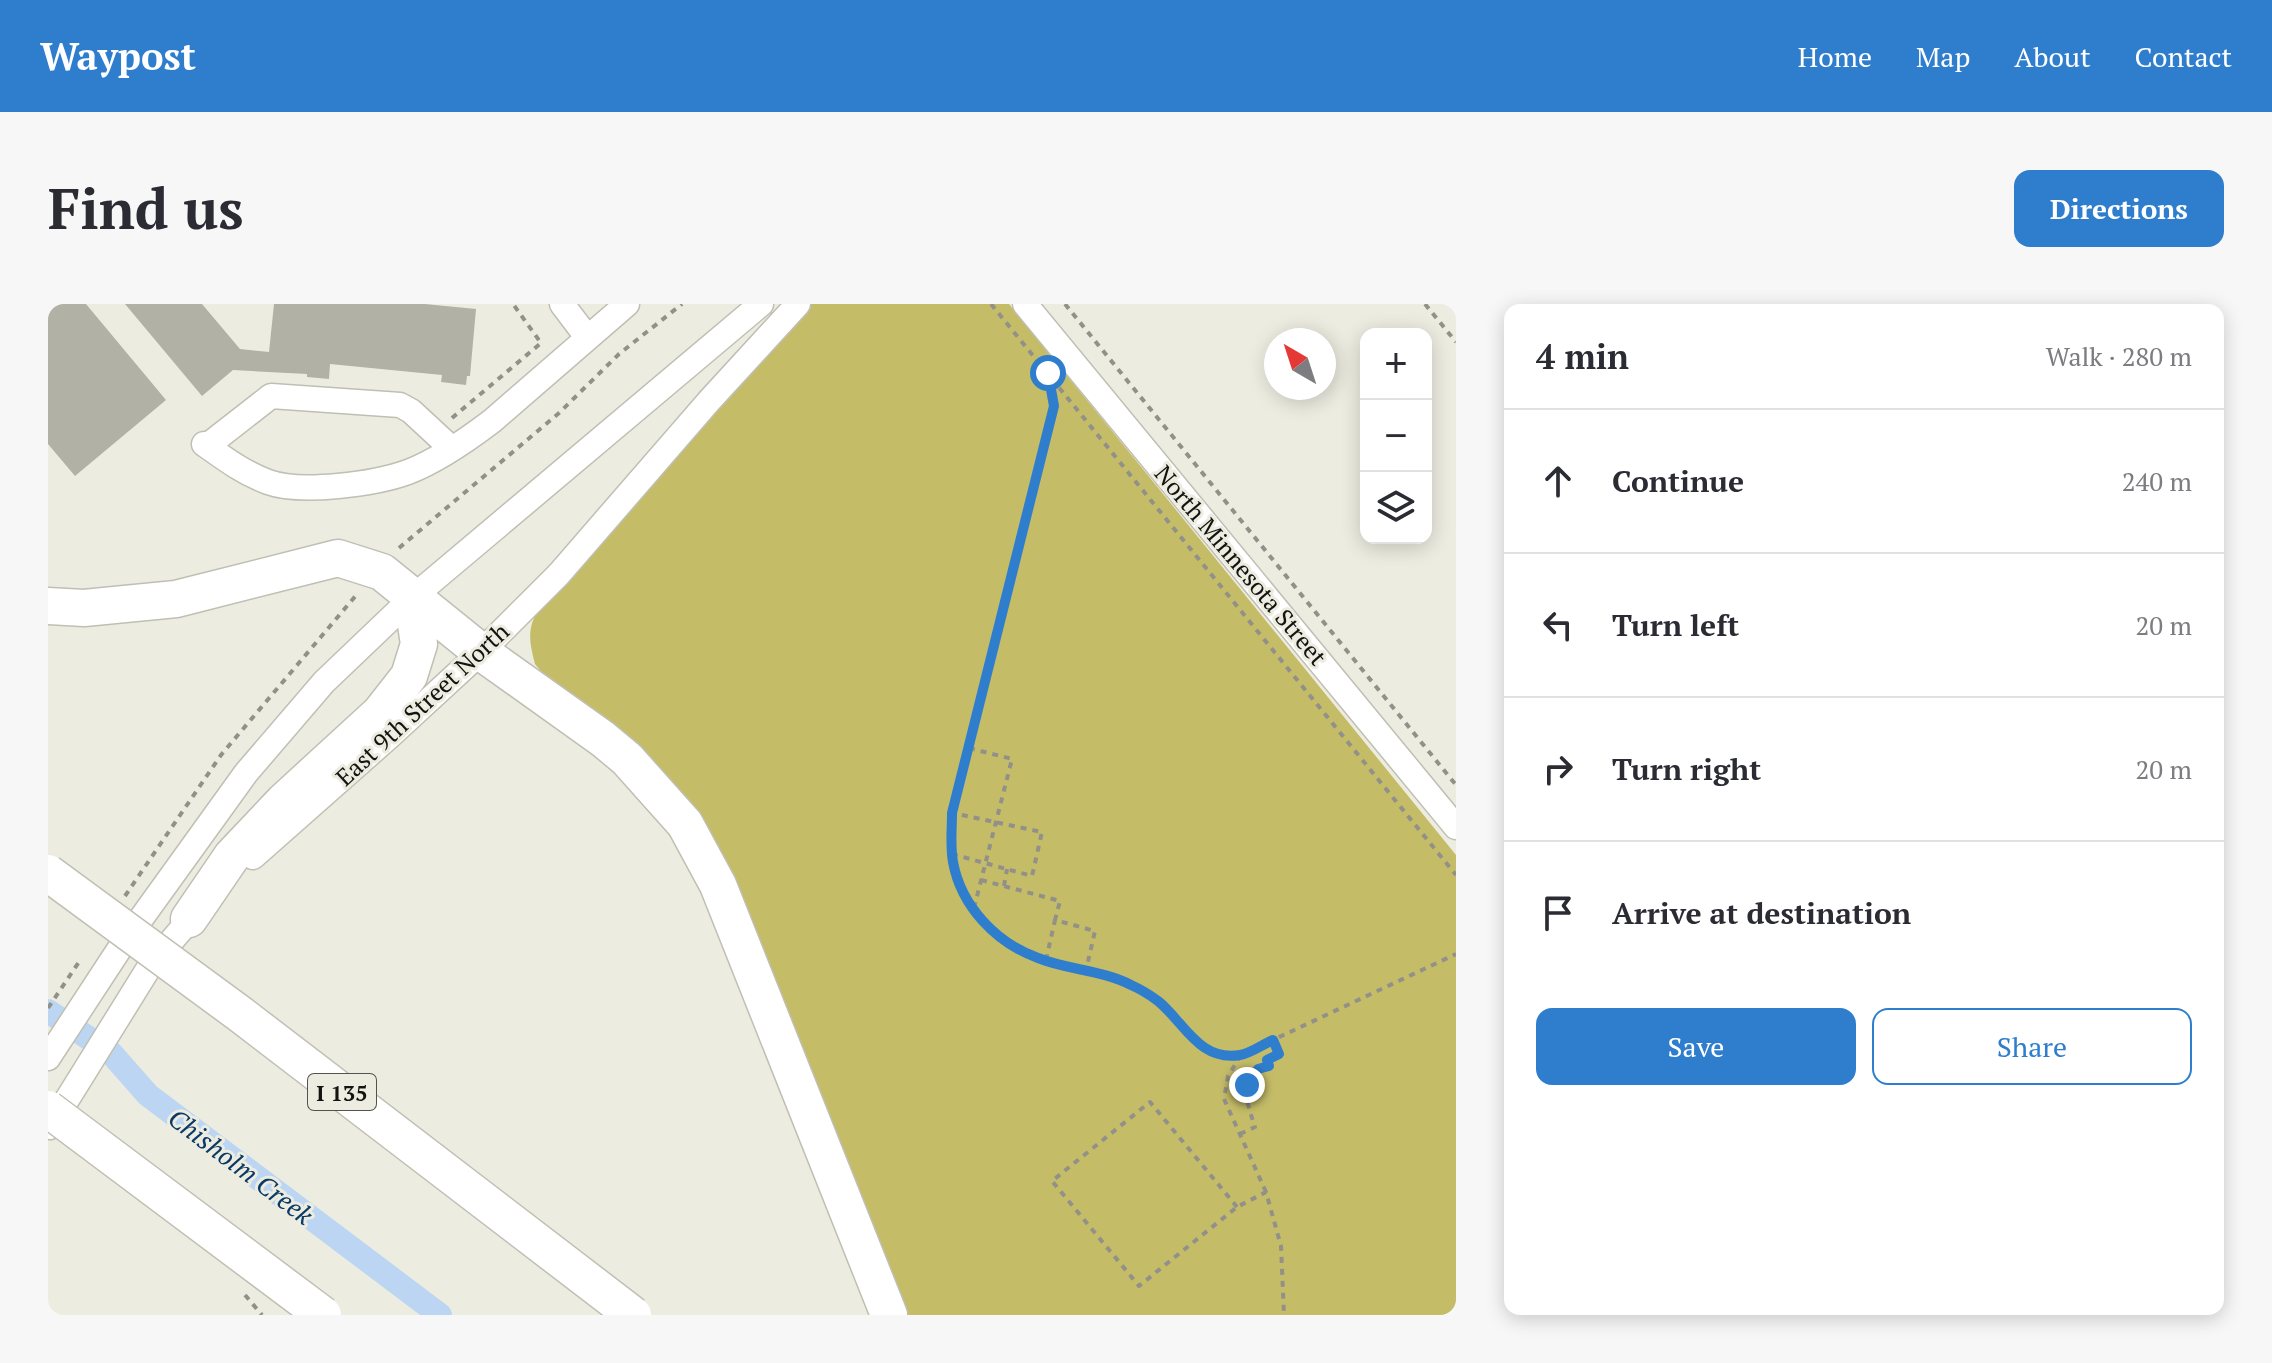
<!DOCTYPE html>
<meta charset="utf-8">
<style>
:root{--surface:#fff;--page:#f7f7f7;--text:#2b2b33;--muted:#7c7c81;--line:#e1e1e2;--accent:#2f7ece}
body{margin:0;font-family:"PT Serif",serif;background:var(--page);color:var(--text)}
.controls{position:absolute;right:24px;top:24px;display:grid;overflow:hidden;border-radius:16px;box-shadow:0 4px 20px #0003}
.controls button{width:72px;height:72px;display:grid;place-items:center;padding:0;border:0;border-bottom:2px solid var(--line);background:var(--surface);color:var(--text);font:40px sans-serif}
.compass{position:absolute;left:1216px;top:24px;width:72px;height:72px;border-radius:50%;background:var(--surface);box-shadow:0 4px 20px #0003;rotate:321deg}
.stop{position:absolute;width:24px;height:24px;margin:-18px;border:6px solid #2f7ece;border-radius:50%;background:#fff}
.stop.end{background:#2f7ece;border-color:#fff;box-shadow:0 2px 8px #0008}
.list{margin:0;padding:0;list-style:none}
h2{display:flex;justify-content:space-between;align-items:center;height:104px;margin:0;padding:0 32px;font-size:34px}
h2 small{font-size:26px;font-weight:400;color:var(--muted)}
.list li{display:grid;grid-template-columns:52px 1fr auto;gap:24px;align-items:center;box-sizing:border-box;height:144px;padding:0 32px;border-top:2px solid var(--line)}
.list b{display:block;font-size:30px;white-space:nowrap}
.list em{font-size:26px;font-style:normal;color:var(--muted)}
.actions{display:flex;gap:16px;padding:24px 32px}
.actions a{flex:1;padding:18px 0;border:2px solid var(--accent);border-radius:16px;text-align:center;font-size:28px;color:var(--accent)}
.actions .main{background:var(--accent);color:#fff}
.icon{flex:none;width:44px;height:44px;fill:none;stroke:currentColor;stroke-width:2;stroke-linecap:round;stroke-linejoin:round}
.map{position:relative;flex:none;width:1408px;height:1011px;overflow:hidden;border-radius:16px}
header{display:flex;align-items:center;gap:48px;box-sizing:border-box;height:112px;padding:0 40px;background:var(--accent);color:#fff}
header strong{font-size:38px}
nav{display:flex;gap:44px;margin-inline-start:auto;font-size:28px}
.intro{display:flex;align-items:center;justify-content:space-between;box-sizing:border-box;height:192px;padding:0 48px}
h1{margin:0;font-size:56px}
.button{padding:20px 36px;border-radius:16px;background:var(--accent);color:#fff;font-size:28px;font-weight:700}
main{display:flex;gap:48px;padding:0 48px}
aside{flex:1;background:var(--surface);border-radius:16px;box-shadow:0 4px 20px #0003}
.map>svg:first-child{display:block}
.green{fill:#c5bc68}
.lines{fill:none;stroke-linecap:round;stroke-linejoin:round}
.canal{stroke:#bbd5f2;stroke-width:24}
.building{fill:#b2b1a6}
.minor-casing{stroke:#c0bfb3;stroke-width:27}
.highway-casing{stroke:#c0bfb3;stroke-width:39}
.path{stroke:#929189;stroke-width:4;stroke-dasharray:6 6;stroke-linecap:butt}
.minor{stroke:#fff;stroke-width:24}
.highway{stroke:#fff;stroke-width:36}
.highway-bridge-casing{stroke:#c0bfb3;stroke-width:39;stroke-linecap:butt}
.highway-bridge{stroke:#fff;stroke-width:36}
.route{stroke:#2f7ece;stroke-width:10}
.labels{text-anchor:middle;dominant-baseline:central;stroke-width:6;stroke-linejoin:round;paint-order:stroke}
.shield{fill:#edece1;stroke:#54544e;stroke-width:2}
.shield-label{font-size:22px;font-weight:bold;fill:#13130f}
.street-label{font-size:24px;fill:#13130f;stroke:#edece1}
.water-label{font-size:26px;font-style:italic;fill:#0b3a66;stroke:#edece1}
</style>
<header>
<strong>Waypost</strong>
<nav><a>Home</a><a>Map</a><a>About</a><a>Contact</a></nav>
</header>
<div class="intro"><h1>Find us</h1><a class="button">Directions</a></div>
<main>
<div class="map">
<svg width="1408" height="1011" viewBox="0 0 1408 1011">
<rect width="100%" height="100%" fill="#edece1"/>
<!-- green -->
<path class="green" d="M762 0H961L1408 551V1011H854L705 629 487 360C480 333 479 322 495 298L702 61Z"/>
<g class="lines">
<!-- canal -->
<path class="canal" d="M0 707 63 749 100 791 392 1011"/>
</g>
<!-- building -->
<path class="building" d="M0 0H38L118 96 27 172 0 140Z
M77 0H154L192 45 221 48 226 0H377L428 5 422 72H419L418 81 393 78 394 71 282 60 281 75 259 73V70L185 66 154 92Z"/>
<g class="lines">
<defs>
<path id="minor" d="M514 0 539 33
M977 0 1408 523
M156 140C177 155 196 169 220 178 253 190 327 180 360 168 389 157 419 136 444 117L579 0
M159 142 223 92 352 101 363 107 403 144
M205 553 343 431 433 348 511 270 661 97 750 0
M0 754 74 641 198 469 276 378 364 294 713 0
M2 823 102 662 150 606"/>
<path id="highway" d="M0 302 36 304 128 295 290 254 334 268 433 348 555 435 579 455 637 520 670 581 841 1011
M141 615 184 552 236 497 332 409 361 372 371 340 364 294"/>
</defs>
<!-- minor casing -->
<use href="#minor" class="minor-casing"/>
<!-- highway casing -->
<use href="#highway" class="highway-casing"/>
<!-- path -->
<path class="path" d="M943 0 1408 571
M1017 0 1408 481
M1377 0 1408 38
M1000 69 1006 102 904 509V555L910 578 933 616 962 641 991 655 1081 680 1109 696 1149 740 1174 750 1193 751
M404 114 493 39 465 0
M351 244 511 109 571 50 634 0
M921 444 964 455 926 604
M904 550 984 572 994 528 904 509
M933 576 1012 597 1007 616
M956 582 959 565
M77 592 173 451 310 289
M998 656 1007 616 1047 627 1038 666
M0 704 33 655
M1192 830 1207 823C1199 798 1188 774 1221 762L1219 756 1231 750 1225 736
M1218 888 1176 795 1180 772 1193 751 1408 650
M1189 903 1102 798 1004 877 1091 982 1189 903 1218 888 1233 942 1236 1011
M197 991 214 1011"/>
<!-- minor -->
<use href="#minor" class="minor"/>
<!-- highway -->
<use href="#highway" class="highway"/>
<defs>
<path id="highway-bridge" d="M0 569 192 710 585 1011
M0 805 275 1011"/>
</defs>
<!-- highway-bridge casing -->
<use href="#highway-bridge" class="highway-bridge-casing"/>
<!-- highway-bridge -->
<use href="#highway-bridge" class="highway-bridge"/>
</g>
<g class="lines">
<!-- route -->
<path class="route" d="M1000 69 1006 102 904 509C904 525 902 542 905 558 913 602 948 639 990 654 1020 666 1054 666 1083 681 1092 685 1102 691 1110 697 1136 718 1151 758 1192 751 1203 749 1215 740 1225 736L1231 750 1219 756 1221 762 1210 765 1199 781"/>
</g>
<g class="labels">
<!-- shield labels -->
<rect class="shield" x="260" y="770" width="68" height="36" rx="6"/>
<g class="shield-label">
<text x="294" y="788">I 135</text>
</g>
<!-- street labels -->
<g class="street-label">
<text transform="translate(1193 261) rotate(50)">North Minnesota Street</text>
<text transform="translate(374 400) rotate(-43)">East 9th Street North</text>
</g>
<!-- water labels -->
<g class="water-label">
<text transform="translate(193 862) rotate(37)">Chisholm Creek</text>
</g>
</g>
</svg>
<div class="controls">
<button>+</button>
<button>−</button>
<button><svg class="icon" aria-label="layers" viewBox="0 0 24 24"><path d="M12 4l9 5-9 5-9-5zM3 14l9 5 9-5"/></svg></button>
</div>
<svg class="compass" viewBox="-18 -18 36 36"><path d="M0-13l5 13h-10z" fill="#e53935"/><path d="M0 13l5-13h-10z" fill="#7c7c81"/></svg>
<div class="stop" style="left:1000px;top:69px"></div>
<div class="stop end" style="left:1199px;top:781px"></div>
</div>
<aside>
<h2>4 min<small>Walk · 280 m</small></h2>
<ul class="list">
<li><svg class="icon" aria-label="ahead" viewBox="0 0 24 24"><path d="M12 20V5M6 11l6-6 6 6"/></svg><div><b>Continue</b></div><em>240 m</em></li>
<li><svg class="icon" aria-label="left" viewBox="0 0 24 24"><path d="M17 20v-9H6M10 6l-5 5 5 5"/></svg><div><b>Turn left</b></div><em>20 m</em></li>
<li><svg class="icon" aria-label="right" viewBox="0 0 24 24"><path d="M7 20v-9h11M14 6l5 5-5 5"/></svg><div><b>Turn right</b></div><em>20 m</em></li>
<li><svg class="icon" aria-label="arrive" viewBox="0 0 24 24"><path d="M6 21V4h12l-3 4 3 4H6"/></svg><div><b>Arrive at destination</b></div></li>
</ul>
<div class="actions"><a class="main">Save</a><a>Share</a></div>
</aside>
</main>
